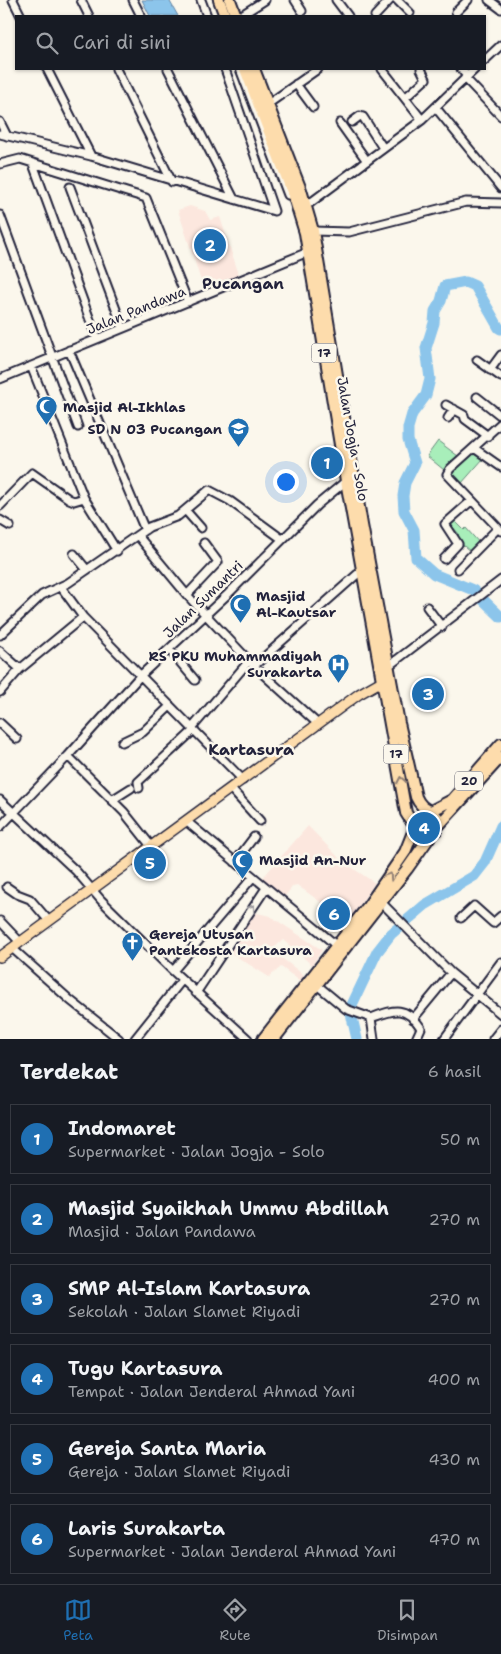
<!DOCTYPE html>
<html lang="id">
<meta charset="utf-8">
<style>
:root{--surface:#171b24;--page:#20242c;--text:#f1f3f6;--muted:#9ea1a6;--line:#363941;--accent:#1f6fb2}
body{margin:0;font-family:"Shantell Sans",sans-serif;background:var(--page);color:var(--text)}
.you{position:absolute;left:285px;top:481px;width:18px;height:18px;margin:-12px;border:4px solid #fff;border-radius:50%;background:#1a73e8;box-shadow:0 0 0 8px #1a73e833}
.badge{display:grid;place-items:center;width:32px;height:32px;border-radius:50%;background:var(--accent);color:#fff;font-size:16px;font-weight:700}
.pin{position:absolute;translate:-50% -50%;border:2px solid #fff;box-shadow:0 1px 5px #0006}
.list{margin:0;padding:0;list-style:none}
h2{display:flex;justify-content:space-between;align-items:center;height:65px;margin:0;padding:0 20px;font-size:21px}
h2 small{font-size:16px;font-weight:400;color:var(--muted)}
.list li{display:grid;grid-template-columns:32px 1fr auto;gap:15px;align-items:center;box-sizing:border-box;height:70px;margin:0 10px 10px;padding:0 10px;border:1px solid var(--line);border-radius:0px}
.list b{display:block;font-size:19px;white-space:nowrap}
.list p{margin:0;font-size:16px;white-space:nowrap;color:var(--muted)}
.list em{font-size:16px;font-style:normal;color:var(--muted)}
.icon{flex:none;width:28px;height:28px;fill:none;stroke:currentColor;stroke-width:2;stroke-linecap:round;stroke-linejoin:round}
.map{position:relative;flex:none;width:501px;height:1039px;overflow:hidden}
.search{position:absolute;background:var(--surface);box-shadow:0 1px 4px #0004;left:15px;right:15px;top:15px;height:55px;display:flex;align-items:center;gap:12px;box-sizing:border-box;padding:0 18px;border-radius:0px;color:var(--muted);font-size:19px}
.sheet{height:545px;background:var(--surface)}
nav{display:flex;justify-content:space-around;align-items:center;box-sizing:border-box;height:70px;border-top:1px solid var(--line);background:var(--surface);font-size:14px;color:var(--muted)}
nav a{display:grid;justify-items:center;gap:2px}
nav .on{color:var(--accent)}
.map>svg:first-child{display:block}
.built{fill:#fce7de}
.green{fill:#a8eeba;stroke:#65887a}
.water{fill:#8cc5eb;stroke:#6284a5}
.lines{fill:none;stroke-linecap:round;stroke-linejoin:round}
.river{stroke:#8cc5eb;stroke-width:11}
.minor-casing{stroke:#22223b;stroke-width:11}
.major-casing{stroke:#22223b;stroke-width:12}
.highway-casing{stroke:#22223b;stroke-width:14}
.minor{stroke:#fbf7ec;stroke-width:7}
.major{stroke:#fddcac;stroke-width:9}
.highway{stroke:#fddcac;stroke-width:10}
.oneway{stroke:#907f74}
.oneway2{stroke:#99979c}
.labels{text-anchor:middle;dominant-baseline:central;stroke-width:5;stroke-linejoin:round;paint-order:stroke}
.shield{fill:#fbf7ec;stroke:#636270;stroke-width:1}
.shield-label{font-size:12px;font-weight:bold;fill:#22223b}
.street-label{font-size:14px;fill:#22223b;stroke:#fbf7ec}
.poi-label{font-size:14px;font-weight:bold;fill:#22223b;stroke:#fbf7ec;text-anchor:start}
.quarter-label{font-size:16px;font-weight:bold;fill:#22223b;stroke:#fbf7ec}
</style>
<div class="map">
<svg width="501" height="1039" viewBox="0 0 501 1039">
<rect width="100%" height="100%" fill="#fbf7ec"/>
<filter id="ink" filterUnits="userSpaceOnUse"><feTurbulence type="fractalNoise" baseFrequency=".02" numOctaves="2"/><feDisplacementMap in="SourceGraphic" scale="10" xChannelSelector="R" yChannelSelector="G"/><feConvolveMatrix kernelMatrix="1 2 1 2 8 2 1 2 1" color-interpolation-filters="sRGB"/></filter>
<g filter="url(#ink)">
<!-- built -->
<path class="built" d="M190 206 205 211 210 220 220 217 239 275 204 290 178 210Z
M308 826 342 861 375 883 351 917 331 901 326 906 297 885 293 886 281 901 258 883Z
M253 912 270 916 322 950 312 965 283 940 267 954 272 958 279 956 304 975 300 981 281 967 269 977 226 950Z"/>
<!-- green -->
<path class="green" d="M438 441 458 456 444 470 427 456Z
M474 452 483 459 461 484 451 474Z
M455 521 464 530 466 528 481 545 472 553 455 538 459 534 451 525Z"/>
<!-- water -->
<path class="water" d="M142 0H169L178 16H150Z"/>
<g class="lines">
<!-- river -->
<path class="river" d="M501 329 499 328 475 286 466 282 445 286 441 301 435 311 434 323 426 348 430 379 426 395 412 414 408 428V440L415 463 405 483 403 496 404 511 414 530 416 558 434 574 473 590 501 617
M357 1039 350 1009 377 952 391 934 425 905 474 876 485 862 501 826"/>
<defs>
<path id="minor" d="M13 0 21 16
M81 0 89 16
M133 0 141 16
M201 0 207 16
M295 0 302 11
M336 0 348 16
M397 0 410 13
M489 0 501 9
M456 12 468 0
M240 16 265 0
M375 16 390 0
M485 60 501 45
M47 69 91 156
M116 69 172 182
M168 69 234 199
M240 69 288 195
M382 69 422 120
M461 69 467 76
M465 78 501 116
M296 84 313 107
M405 98 426 79 421 69
M268 104 318 69
M436 108 501 188
M0 122 7 136
M352 122 360 116 363 117 383 148
M340 123 367 161
M0 134 91 156 274 211 225 69
M0 164 20 159 146 198 188 302
M33 164 97 339
M70 187 123 328
M306 206 422 120 475 69
M0 215 78 427
M313 231 349 232 466 202 501 203
M69 350 145 530
M477 360 501 377
M31 366 84 498 117 551
M490 370 501 355
M0 379 308 252
M477 397 501 416
M446 405 464 415 465 419 488 436
M448 418 454 409
M501 423 450 469 447 474 501 531
M474 448 501 467
M0 506 32 473 69 499 74 501 84 498
M186 511 201 528
M0 520 10 526
M138 536 187 595 254 666 318 724
M74 554 87 570
M444 559 458 544 445 524 471 501
M458 569 498 528
M61 587 83 617
M187 595 218 562 204 543
M427 607 442 627
M0 635 42 595 68 583 149 527 178 516 209 490 230 501 282 539
M169 649 195 680
M0 651 20 669
M254 666 362 570
M386 668 501 580
M0 692 20 669 83 617 243 780
M0 723 17 739
M192 728 249 661
M122 742 143 732 170 706
M68 756 124 812 151 846
M139 788 138 782 194 730
M231 789 260 821
M0 800 76 871 101 900 173 971 248 1039
M112 800 131 788
M186 821 337 946
M0 827 68 756 140 676 228 594 317 505 346 481
M235 862 254 837
M7 887 17 894 30 899 49 921
M381 902 451 973 501 1014
M461 918 474 906 493 923 501 916
M0 921 20 942
M12 948 70 1000 119 1039
M173 971 253 877
M317 985 346 1009 371 1018 374 1039
M196 993 266 888
M371 1018C393 1010 405 1004 421 1028L416 1039
M413 1019 451 973
M135 1039 182 980
M444 1039 501 962
M493 1039 501 1029"/>
<path id="major" d="M0 957 359 694 387 678"/>
<path id="highway" d="M219 0 225 16
M230 0 236 16
M245 69 294 197 305 233 346 481 406 813 418 832 428 835 436 831 439 820C433 808 423 813 416 797L399 723 362 525 313 231 301 190 254 69
M431 811 452 800 501 744
M439 825 501 757
M263 1039 368 906 405 852 415 827
M274 1039 407 869 431 835"/>
</defs>
<!-- minor casing -->
<use href="#minor" class="minor-casing"/>
<!-- major casing -->
<use href="#major" class="major-casing"/>
<!-- highway casing -->
<use href="#highway" class="highway-casing"/>
<!-- minor -->
<use href="#minor" class="minor"/>
<!-- major -->
<use href="#major" class="major"/>
<!-- highway -->
<use href="#highway" class="highway"/>
</g>
<!-- one-way arrows -->
<defs><path id="oneway-chevron" d="M-2-3.5L2.5 0L-2 3.5" fill="none" stroke-width="1.6" stroke-linecap="round" stroke-linejoin="round" transform="scale(1.25)"/></defs>
<g class="oneway">
<use href="#oneway-chevron" transform="translate(401 780) rotate(-101)"/>
<use href="#oneway-chevron" transform="translate(389 876) rotate(-56)"/>
</g>
<use class="oneway2" href="#oneway-chevron" transform="translate(252 908) rotate(-57)"/>
</g>
<!-- icons -->
<defs>
<symbol id="mosque-pin" viewBox="-11 -11 22 30"><path d="M0 17L-7.5 6A9.5 9.5 0 1 1 7.5 6Z" fill="#1f6fb2" stroke="#fbf7ec"/><path d="M3.5-4.9A6 6 0 1 0 3.5 4.9A5 5 0 1 1 3.5-4.9Z" fill="#fff"/></symbol>
<symbol id="school-pin" viewBox="-11 -11 22 30"><path d="M0 17L-7.5 6A9.5 9.5 0 1 1 7.5 6Z" fill="#1f6fb2" stroke="#fbf7ec"/><path d="M0-5L7-2L0 1L-7-2ZM-4 1L0 2.5L4 1V4Q0 6-4 4Z" fill="#fff"/></symbol>
<symbol id="hospital-pin" viewBox="-11 -11 22 30"><path d="M0 17L-7.5 6A9.5 9.5 0 1 1 7.5 6Z" fill="#1f6fb2" stroke="#fbf7ec"/><path d="M-5-5h3v3.5h4V-5h3V5h-3V1.5h-4V5h-3Z" fill="#fff"/></symbol>
<symbol id="church-pin" viewBox="-11 -11 22 30"><path d="M0 17L-7.5 6A9.5 9.5 0 1 1 7.5 6Z" fill="#1f6fb2" stroke="#fbf7ec"/><path d="M-1.2-6h2.4v3.5h3.3v2.4h-3.3V6h-2.4V-.1h-3.3v-2.4h3.3Z" fill="#fff"/></symbol>
</defs>
<g fill-rule="evenodd">
<use href="#mosque-pin" x="34" y="394" width="25" height="34"/>
<use href="#school-pin" x="226" y="416" width="25" height="34"/>
<use href="#mosque-pin" x="228" y="592" width="25" height="34"/>
<use href="#hospital-pin" x="326" y="652" width="25" height="34"/>
<use href="#mosque-pin" x="230" y="848" width="25" height="34"/>
<use href="#church-pin" x="120" y="930" width="25" height="34"/>
</g>
<g class="labels">
<!-- shield labels -->
<g class="shield">
<rect x="311.5" y="343.5" width="25" height="19" rx="4"/>
<rect x="383.5" y="744.5" width="25" height="19" rx="4"/>
<rect x="455" y="771.5" width="28" height="19" rx="4"/>
</g>
<g class="shield-label">
<text x="324" y="353">17</text>
<text x="396" y="754">17</text>
<text x="469" y="781">20</text>
</g>
<!-- street labels -->
<g class="street-label">
<text transform="translate(136 310) rotate(-22)">Jalan Pandawa</text>
<text transform="translate(353 439) rotate(80)">Jalan Jogja - Solo</text>
<text transform="translate(203 599) rotate(-44)">Jalan Sumantri</text>
</g>
<!-- poi labels -->
<g class="poi-label">
<text x="63" y="407">Masjid Al-Ikhlas</text>
<text x="222" y="429" text-anchor="end">SD N 03 Pucangan</text>
<text x="256" y="596">Masjid<tspan x="256" dy="16">Al-Kautsar</tspan></text>
<text x="322" y="656" text-anchor="end">RS PKU Muhammadiyah<tspan x="322" dy="16">Surakarta</tspan></text>
<text x="259" y="860">Masjid An-Nur</text>
<text x="149" y="934">Gereja Utusan<tspan x="149" dy="16">Pantekosta Kartasura</tspan></text>
</g>
<!-- quarter labels -->
<g class="quarter-label">
<text x="243" y="283">Pucangan</text>
<text x="251" y="749">Kartasura</text>
</g>
</g>
</svg>
<div class="you"></div>
<div class="pin badge" style="left:327px;top:463px">1</div>
<div class="pin badge" style="left:210px;top:245px">2</div>
<div class="pin badge" style="left:428px;top:694px">3</div>
<div class="pin badge" style="left:424px;top:828px">4</div>
<div class="pin badge" style="left:150px;top:863px">5</div>
<div class="pin badge" style="left:334px;top:914px">6</div>
<div class="search"><svg class="icon" aria-label="search" viewBox="0 0 24 24"><circle cx="10" cy="10" r="6"/><path d="M15 15l6 6"/></svg>Cari di sini</div>
</div>
<section class="sheet">
<h2>Terdekat<small>6 hasil</small></h2>
<ul class="list">
<li><span class="badge">1</span><div><b>Indomaret</b><p>Supermarket · Jalan Jogja - Solo</p></div><em>50 m</em></li>
<li><span class="badge">2</span><div><b>Masjid Syaikhah Ummu Abdillah</b><p>Masjid · Jalan Pandawa</p></div><em>270 m</em></li>
<li><span class="badge">3</span><div><b>SMP Al-Islam Kartasura</b><p>Sekolah · Jalan Slamet Riyadi</p></div><em>270 m</em></li>
<li><span class="badge">4</span><div><b>Tugu Kartasura</b><p>Tempat · Jalan Jenderal Ahmad Yani</p></div><em>400 m</em></li>
<li><span class="badge">5</span><div><b>Gereja Santa Maria</b><p>Gereja · Jalan Slamet Riyadi</p></div><em>430 m</em></li>
<li><span class="badge">6</span><div><b>Laris Surakarta</b><p>Supermarket · Jalan Jenderal Ahmad Yani</p></div><em>470 m</em></li>
</ul>
</section>
<nav>
<a class="on"><svg class="icon" aria-label="map" viewBox="0 0 24 24"><path d="M3 6l6-2 6 2 6-2v14l-6 2-6-2-6 2zM9 4v14M15 6v14"/></svg>Peta</a>
<a><svg class="icon" aria-label="directions" viewBox="0 0 24 24"><path d="M12 3l9 9-9 9-9-9zM9 14v-3h6M13 9l2 2-2 2"/></svg>Rute</a>
<a><svg class="icon" aria-label="saved" viewBox="0 0 24 24"><path d="M7 4h10v16l-5-4-5 4z"/></svg>Disimpan</a>
</nav>
